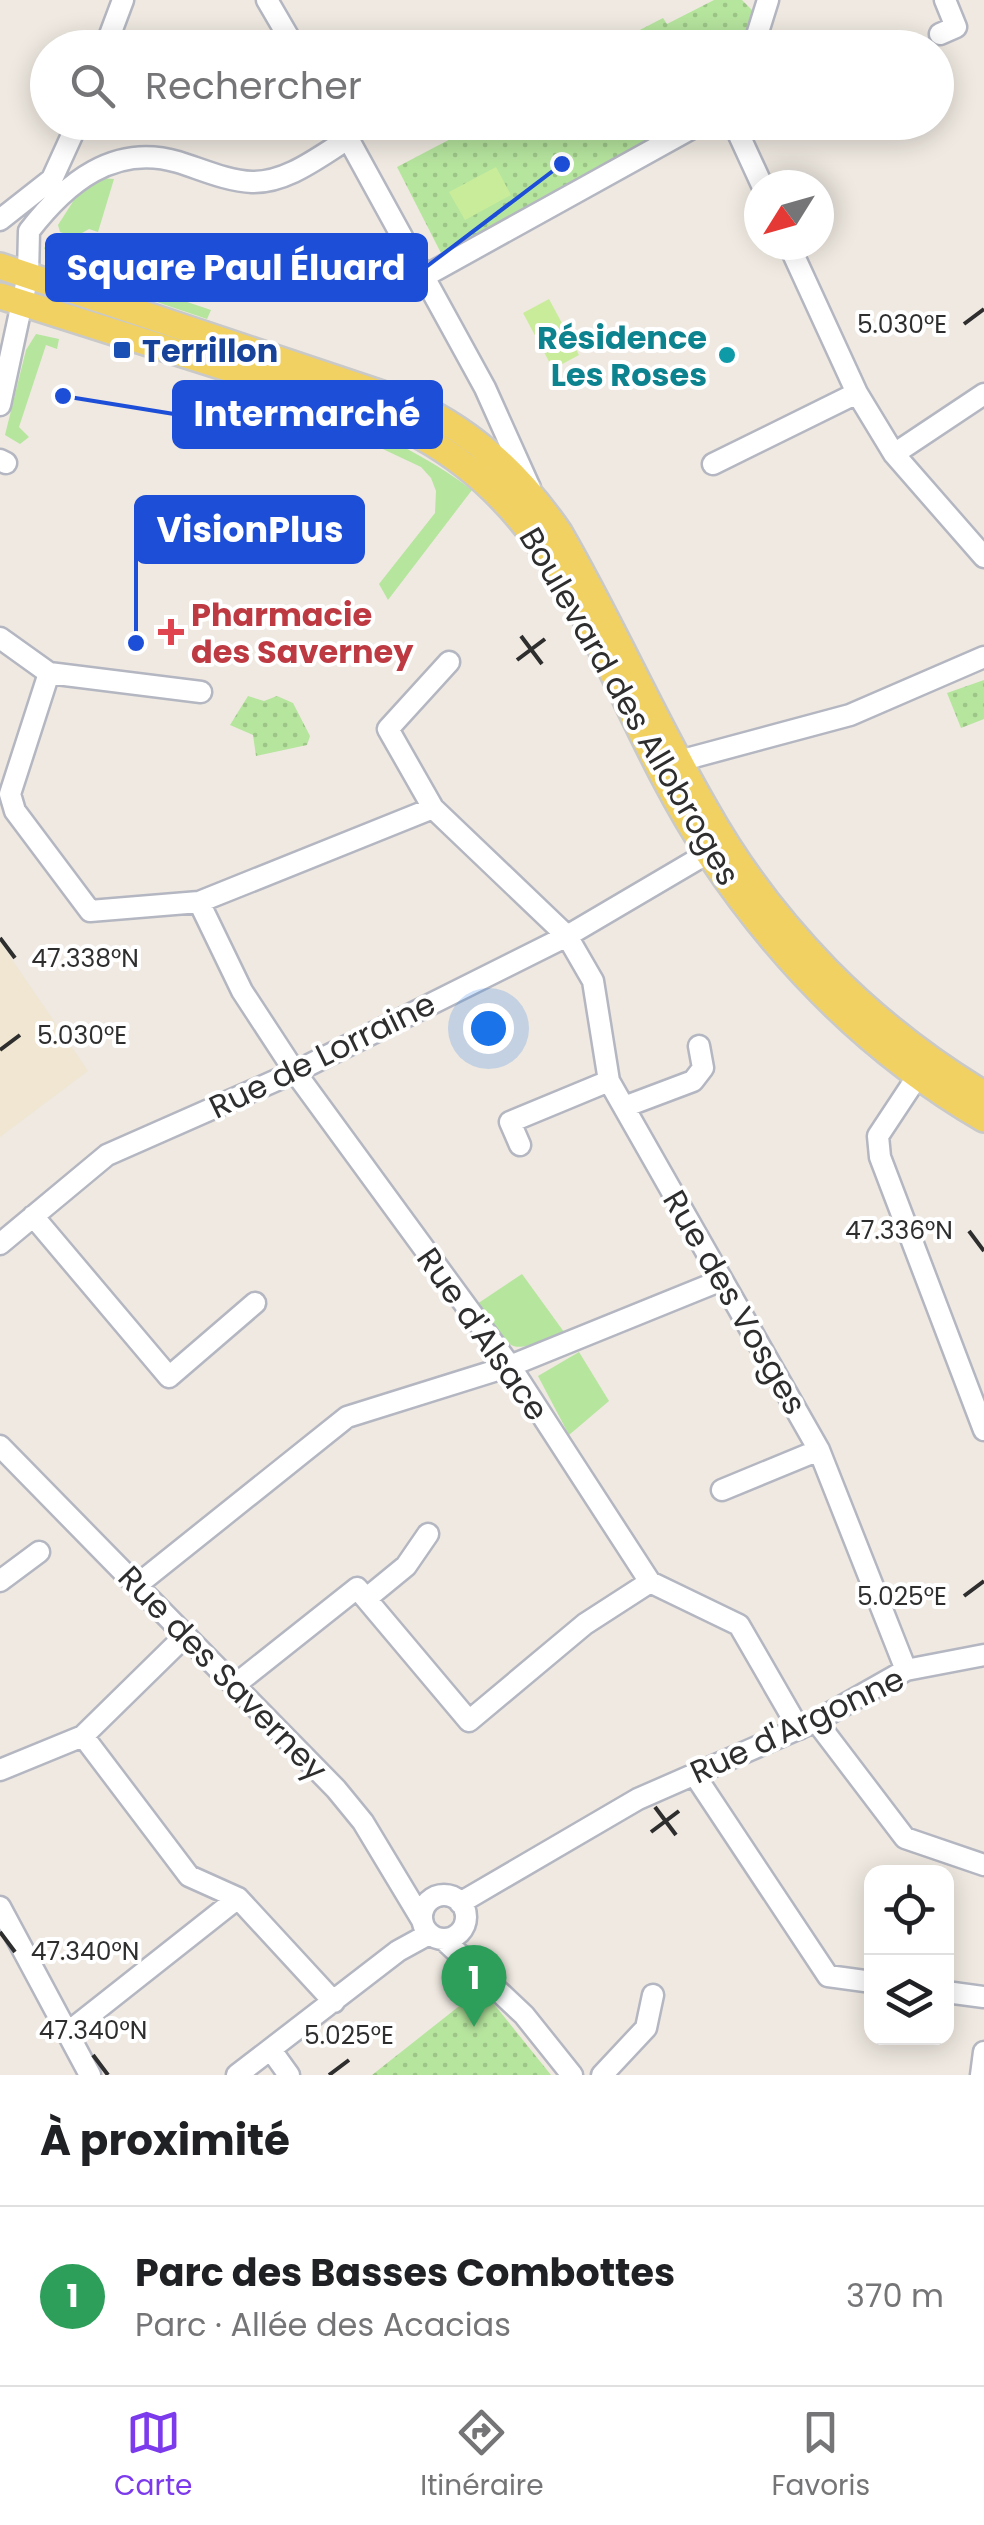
<!DOCTYPE html>
<html lang="fr">
<meta charset="utf-8">
<style>
:root{--surface:#fff;--page:#f6f6f6;--text:#202124;--muted:#757577;--line:#e0e0e0;--accent:#7c3aed}
body{margin:0;font-family:Poppins,sans-serif;background:var(--page);color:var(--text)}
.controls{position:absolute;right:30px;bottom:30px;display:grid;overflow:hidden;border-radius:20px;box-shadow:0 5px 25px #0003}
.controls button{width:90px;height:90px;display:grid;place-items:center;padding:0;border:0;border-bottom:2px solid var(--line);background:var(--surface);color:var(--text);font:50px sans-serif}
.compass{position:absolute;left:744px;top:170px;width:90px;height:90px;border-radius:50%;background:var(--surface);box-shadow:0 5px 25px #0003;rotate:233deg}
.you{position:absolute;left:488px;top:1028px;width:35px;height:35px;margin:-25px;border:8px solid #fff;border-radius:50%;background:#1a73e8;box-shadow:0 0 0 15px #1a73e833}
.badge{display:grid;place-items:center;width:65px;height:65px;border-radius:50%;background:var(--accent);color:#fff;font-size:32px;font-weight:700}
.pin{position:absolute;translate:-50% -82px;filter:drop-shadow(0 2px 5px #0008)}
.pin::after{content:'';position:absolute;top:52px;width:35px;height:30px;background:inherit;clip-path:polygon(0 0,100% 0,50% 100%)}
.list{margin:0;padding:0;list-style:none}
h2{display:flex;justify-content:space-between;align-items:center;height:130px;margin:0;padding:0 40px;font-size:42px}
h2 small{font-size:32px;font-weight:400;color:var(--muted)}
.list li{display:grid;grid-template-columns:65px 1fr auto;gap:30px;align-items:center;box-sizing:border-box;height:180px;padding:0 40px;border-top:2px solid var(--line)}
.list b{display:block;font-size:38px;white-space:nowrap}
.list p{margin:0;font-size:32px;white-space:nowrap;color:var(--muted)}
.list em{font-size:32px;font-style:normal;color:var(--muted)}
.icon{flex:none;width:55px;height:55px;fill:none;stroke:currentColor;stroke-width:2;stroke-linecap:round;stroke-linejoin:round}
.map{position:relative;flex:none;width:984px;height:2075px;overflow:hidden}
.search{position:absolute;background:var(--surface);box-shadow:0 5px 25px #0003;left:30px;right:30px;top:30px;height:110px;display:flex;align-items:center;gap:25px;box-sizing:border-box;padding:0 35px;border-radius:55px;color:var(--muted);font-size:38px}
.sheet{height:310px;background:var(--surface)}
nav{display:flex;justify-content:space-around;align-items:center;box-sizing:border-box;height:140px;border-top:2px solid var(--line);background:var(--surface);font-size:28px;color:var(--muted)}
nav a{display:grid;justify-items:center;gap:5px}
nav .on{color:var(--accent)}
.map>svg:first-child{display:block}
.education{fill:#f0e6d1}
.grass{fill:#b6e59e}
.park{fill:url(#park-dots)}
.pitch{fill:#c9ec9a}
.lines{fill:none;stroke-linecap:round;stroke-linejoin:round}
.minor-casing{stroke:#b4b7c1;stroke-width:25}
.major-casing{stroke:#c9c9c9;stroke-width:30}
.minor{stroke:#fff;stroke-width:20}
.major{stroke:#f2d163;stroke-width:25}
.ticks{fill:none;stroke:#2e2e2e;stroke-width:4}
.transit-dot{fill:#1a4fb4;stroke:#fff;stroke-width:4}
.culture-dot{fill:#0f9aa8;stroke:#fff;stroke-width:4}
.health-dot{fill:#e0444e;stroke:#fff;stroke-width:4}
.labels{text-anchor:middle;dominant-baseline:central;stroke-width:8;stroke-linejoin:round;paint-order:stroke}
.culture-label{font-size:32px;font-weight:bold;fill:#0d838f;stroke:#fff;text-anchor:end}
.transit-label{font-size:32px;font-weight:bold;fill:#164399;stroke:#fff;text-anchor:start}
.health-label{font-size:32px;font-weight:bold;fill:#be3a42;stroke:#fff;text-anchor:start}
.street-label{font-size:32px;fill:#2e2e2e;stroke:#fff}
.ticks-label{font-size:25px;text-anchor:middle;fill:#2e2e2e;stroke:#fff;stroke-width:8;stroke-linejoin:round;paint-order:stroke}
.leader{fill:none;stroke:#1d4ed8;stroke-width:4}
.callout-dot{fill:#1d4ed8;stroke:#fff;stroke-width:4}
.callout{fill:#1d4ed8;stroke:#1d4ed8;stroke-width:4}
.callout-label{font-size:35px;text-anchor:middle;font-weight:bold;fill:#fff}
</style>
<div class="map">
<svg width="984" height="2075" viewBox="0 0 984 2075">
<defs>
<pattern id="park-dots" width="8" height="8" patternUnits="userSpaceOnUse" patternTransform="scale(2.5)"><rect width="8" height="8" fill="#b6e59e"/><path d="M2 2h.1M6 6h.1" fill="none" stroke="#9dc588" stroke-width="1.8" stroke-linecap="round"/></pattern>
</defs>
<rect width="100%" height="100%" fill="#efe9e1"/>
<!-- education -->
<path class="education" d="M0 942 88 1071 0 1137Z"/>
<!-- grass -->
<path class="grass" d="M99 178 114 179 98 232 89 229 75 237 60 232 58 225 74 200Z
M48 244 70 254 74 264 211 310 207 319 56 268 44 248Z
M36 334 59 339 57 349 46 345 19 427 29 437 20 444 5 435 26 350Z
M250 392C331 414 405 439 472 490L388 600 379 584 435 513 436 491 431 478 421 467 370 443 248 401Z
M522 1274 564 1332C505 1357 514 1352 477 1304Z
M579 1352 609 1401 569 1435 538 1376Z"/>
<!-- park -->
<path class="park" d="M714 0H742L752 10 750 47 605 48 663 18 667 24Z
M481 123H689L442 255 397 167Z
M984 680V719L961 728 947 693Z
M248 696 264 701 277 696 293 703 310 736 307 745 256 756 253 735 230 725Z
M477 1992 493 2003 551 2075H372Z"/>
<!-- pitch -->
<path class="pitch" d="M496 167 511 195 465 220 449 192Z
M549 299 579 355 553 369 523 313Z"/>
<g class="lines">
<defs>
<path id="minor" d="M267 0 295 48
M940 34 956 27 945 0
M105 48 123 0
M753 48 768 0
M339 122 485 388 530 488
M733 122 762 185
M0 220 52 179 78 122
M789 245 857 393 894 454 984 557
M425 276 703 122
M0 405 28 275 29 231C66 183 114 143 178 162 201 169 227 181 252 182 287 183 320 156 348 139
M894 454 984 394
M0 460 6 463
M713 464 857 393
M0 638 49 673 201 692
M49 673 10 794 15 811 90 911 199 902 433 808 567 936 593 981 609 1081 819 1450 906 1670
M679 761 850 715 984 657
M433 808 388 729 449 662
M199 902 242 991 295 1072 510 1366 650 1582 739 1625 799 1729
M917 1077 878 1136 880 1157 984 1430
M624 1107 693 1081 703 1068 699 1046
M520 1145 510 1122 609 1081
M33 1216 169 1377 255 1303
M0 1244 107 1155 295 1072 567 936 708 853
M0 1446 336 1789 363 1822 422 1920
M722 1490 819 1450
M0 1581 39 1552
M137 1585 347 1417 510 1366 722 1280
M367 1598 406 1566 428 1534
M236 1684 357 1588 469 1721 585 1624 650 1582
M816 1721 905 1838 984 1865
M83 1736 189 1876 238 1898 334 2002
M0 1770 83 1736 186 1635
M694 1774 828 1976 872 1982
M422 1917a22 22 0 1 1 44 0a22 22 0 1 1-44 0Z
M460 1903 638 1799 816 1721 906 1670 984 1655
M0 1907 90 2075
M444 1940 524 2015 572 2075
M946 1992 984 1997
M67 2033 238 1898
M271 2050 289 2075
M237 2075 398 1951 429 1934
M602 2075 646 2028 653 1995
M981 2075 984 2052"/>
<path id="major" d="M0 266 415 405C476 434 521 477 559 532 611 622 653 718 705 808 771 926 869 1025 984 1094
M0 296 375 415C575 492 601 692 709 854 781 962 872 1054 984 1119"/>
</defs>
<!-- minor casing -->
<use href="#minor" class="minor-casing"/>
<!-- major casing -->
<use href="#major" class="major-casing"/>
<!-- minor -->
<use href="#minor" class="minor"/>
<!-- major -->
<use href="#major" class="major"/>
</g>
<!-- ticks -->
<path class="ticks" d="M964 324 984 309M521 636 542 664M517 660 545 639M0 938 15 958M0 1050 20 1035M969 1231 984 1251M964 1596 984 1581M655 1807 676 1835M651 1832 679 1811M0 1932 15 1952M93 2055 108 2075M329 2075 349 2060"/>
<!-- markers -->
<rect class="transit-dot" x="112" y="340" width="20" height="20" rx="5"/>
<circle class="culture-dot" cx="727" cy="355" r="10"/>
<path class="health-dot" d="M166 617h10v10h10v10h-10v10h-10v-10h-10v-10h10z"/>
<g class="labels">
<!-- culture labels -->
<g class="culture-label">
<text x="707" y="337">Résidence<tspan x="707" dy="37">Les Roses</tspan></text>
</g>
<!-- transit labels -->
<g class="transit-label">
<text x="142" y="350">Terrillon</text>
</g>
<!-- health labels -->
<g class="health-label">
<text x="191" y="614">Pharmacie<tspan x="191" dy="37">des Saverney</tspan></text>
</g>
<!-- street labels -->
<g class="street-label">
<text transform="translate(630 706) rotate(60)">Boulevard des Allobroges</text>
<text transform="translate(322 1055) rotate(-26)">Rue de Lorraine</text>
<text transform="translate(735 1302) rotate(60)">Rue des Vosges</text>
<text transform="translate(483 1334) rotate(55)">Rue d'Alsace</text>
<text transform="translate(223 1673) rotate(46)">Rue des Saverney</text>
<text transform="translate(797 1725) rotate(-25)">Rue d'Argonne</text>
</g>
</g>
<g class="ticks-label">
<text x="902" y="333">5.030°E</text>
<text x="85" y="967">47.338°N</text>
<text x="82" y="1044">5.030°E</text>
<text x="899" y="1239">47.336°N</text>
<text x="902" y="1605">5.025°E</text>
<text x="85" y="1960">47.340°N</text>
<text x="93" y="2039">47.340°N</text>
<text x="349" y="2044">5.025°E</text>
</g>
<!-- callouts -->
<path class="leader" d="M562 164L426 267M63 396L174 414M136 643L136 530"/>
<g class="callout-dot">
<circle cx="562" cy="164" r="10"/>
<circle cx="63" cy="396" r="10"/>
<circle cx="136" cy="643" r="10"/>
</g>
<g class="callout">
<rect x="47" y="235" width="379" height="65" rx="10"/>
<rect x="174" y="382" width="267" height="65" rx="10"/>
<rect x="136" y="497" width="227" height="65" rx="10"/>
</g>
<g class="callout-label">
<text x="236" y="280">Square Paul Éluard</text>
<text x="307" y="426">Intermarché</text>
<text x="250" y="542">VisionPlus</text>
</g>
</svg>
<div class="controls">
<button><svg class="icon" aria-label="locate" viewBox="0 0 24 24"><circle cx="12" cy="12" r="6"/><path d="M12 2v4M12 18v4M2 12h4M18 12h4"/></svg></button>
<button><svg class="icon" aria-label="layers" viewBox="0 0 24 24"><path d="M12 4l9 5-9 5-9-5zM3 14l9 5 9-5"/></svg></button>
</div>
<svg class="compass" viewBox="-18 -18 36 36"><path d="M0-13l5 13h-10z" fill="#e53935"/><path d="M0 13l5-13h-10z" fill="#757577"/></svg>
<div class="you"></div>
<div class="pin badge" style="left:474px;top:2027px;background:#2e9e5b">1</div>
<div class="search"><svg class="icon" aria-label="search" viewBox="0 0 24 24"><circle cx="10" cy="10" r="6"/><path d="M15 15l6 6"/></svg>Rechercher</div>
</div>
<section class="sheet">
<h2>À proximité<small></small></h2>
<ul class="list">
<li><span class="badge" style="background:#2e9e5b">1</span><div><b>Parc des Basses Combottes</b><p>Parc · Allée des Acacias</p></div><em>370 m</em></li>
</ul>
</section>
<nav>
<a class="on"><svg class="icon" aria-label="map" viewBox="0 0 24 24"><path d="M3 6l6-2 6 2 6-2v14l-6 2-6-2-6 2zM9 4v14M15 6v14"/></svg>Carte</a>
<a><svg class="icon" aria-label="directions" viewBox="0 0 24 24"><path d="M12 3l9 9-9 9-9-9zM9 14v-3h6M13 9l2 2-2 2"/></svg>Itinéraire</a>
<a><svg class="icon" aria-label="saved" viewBox="0 0 24 24"><path d="M7 4h10v16l-5-4-5 4z"/></svg>Favoris</a>
</nav>
